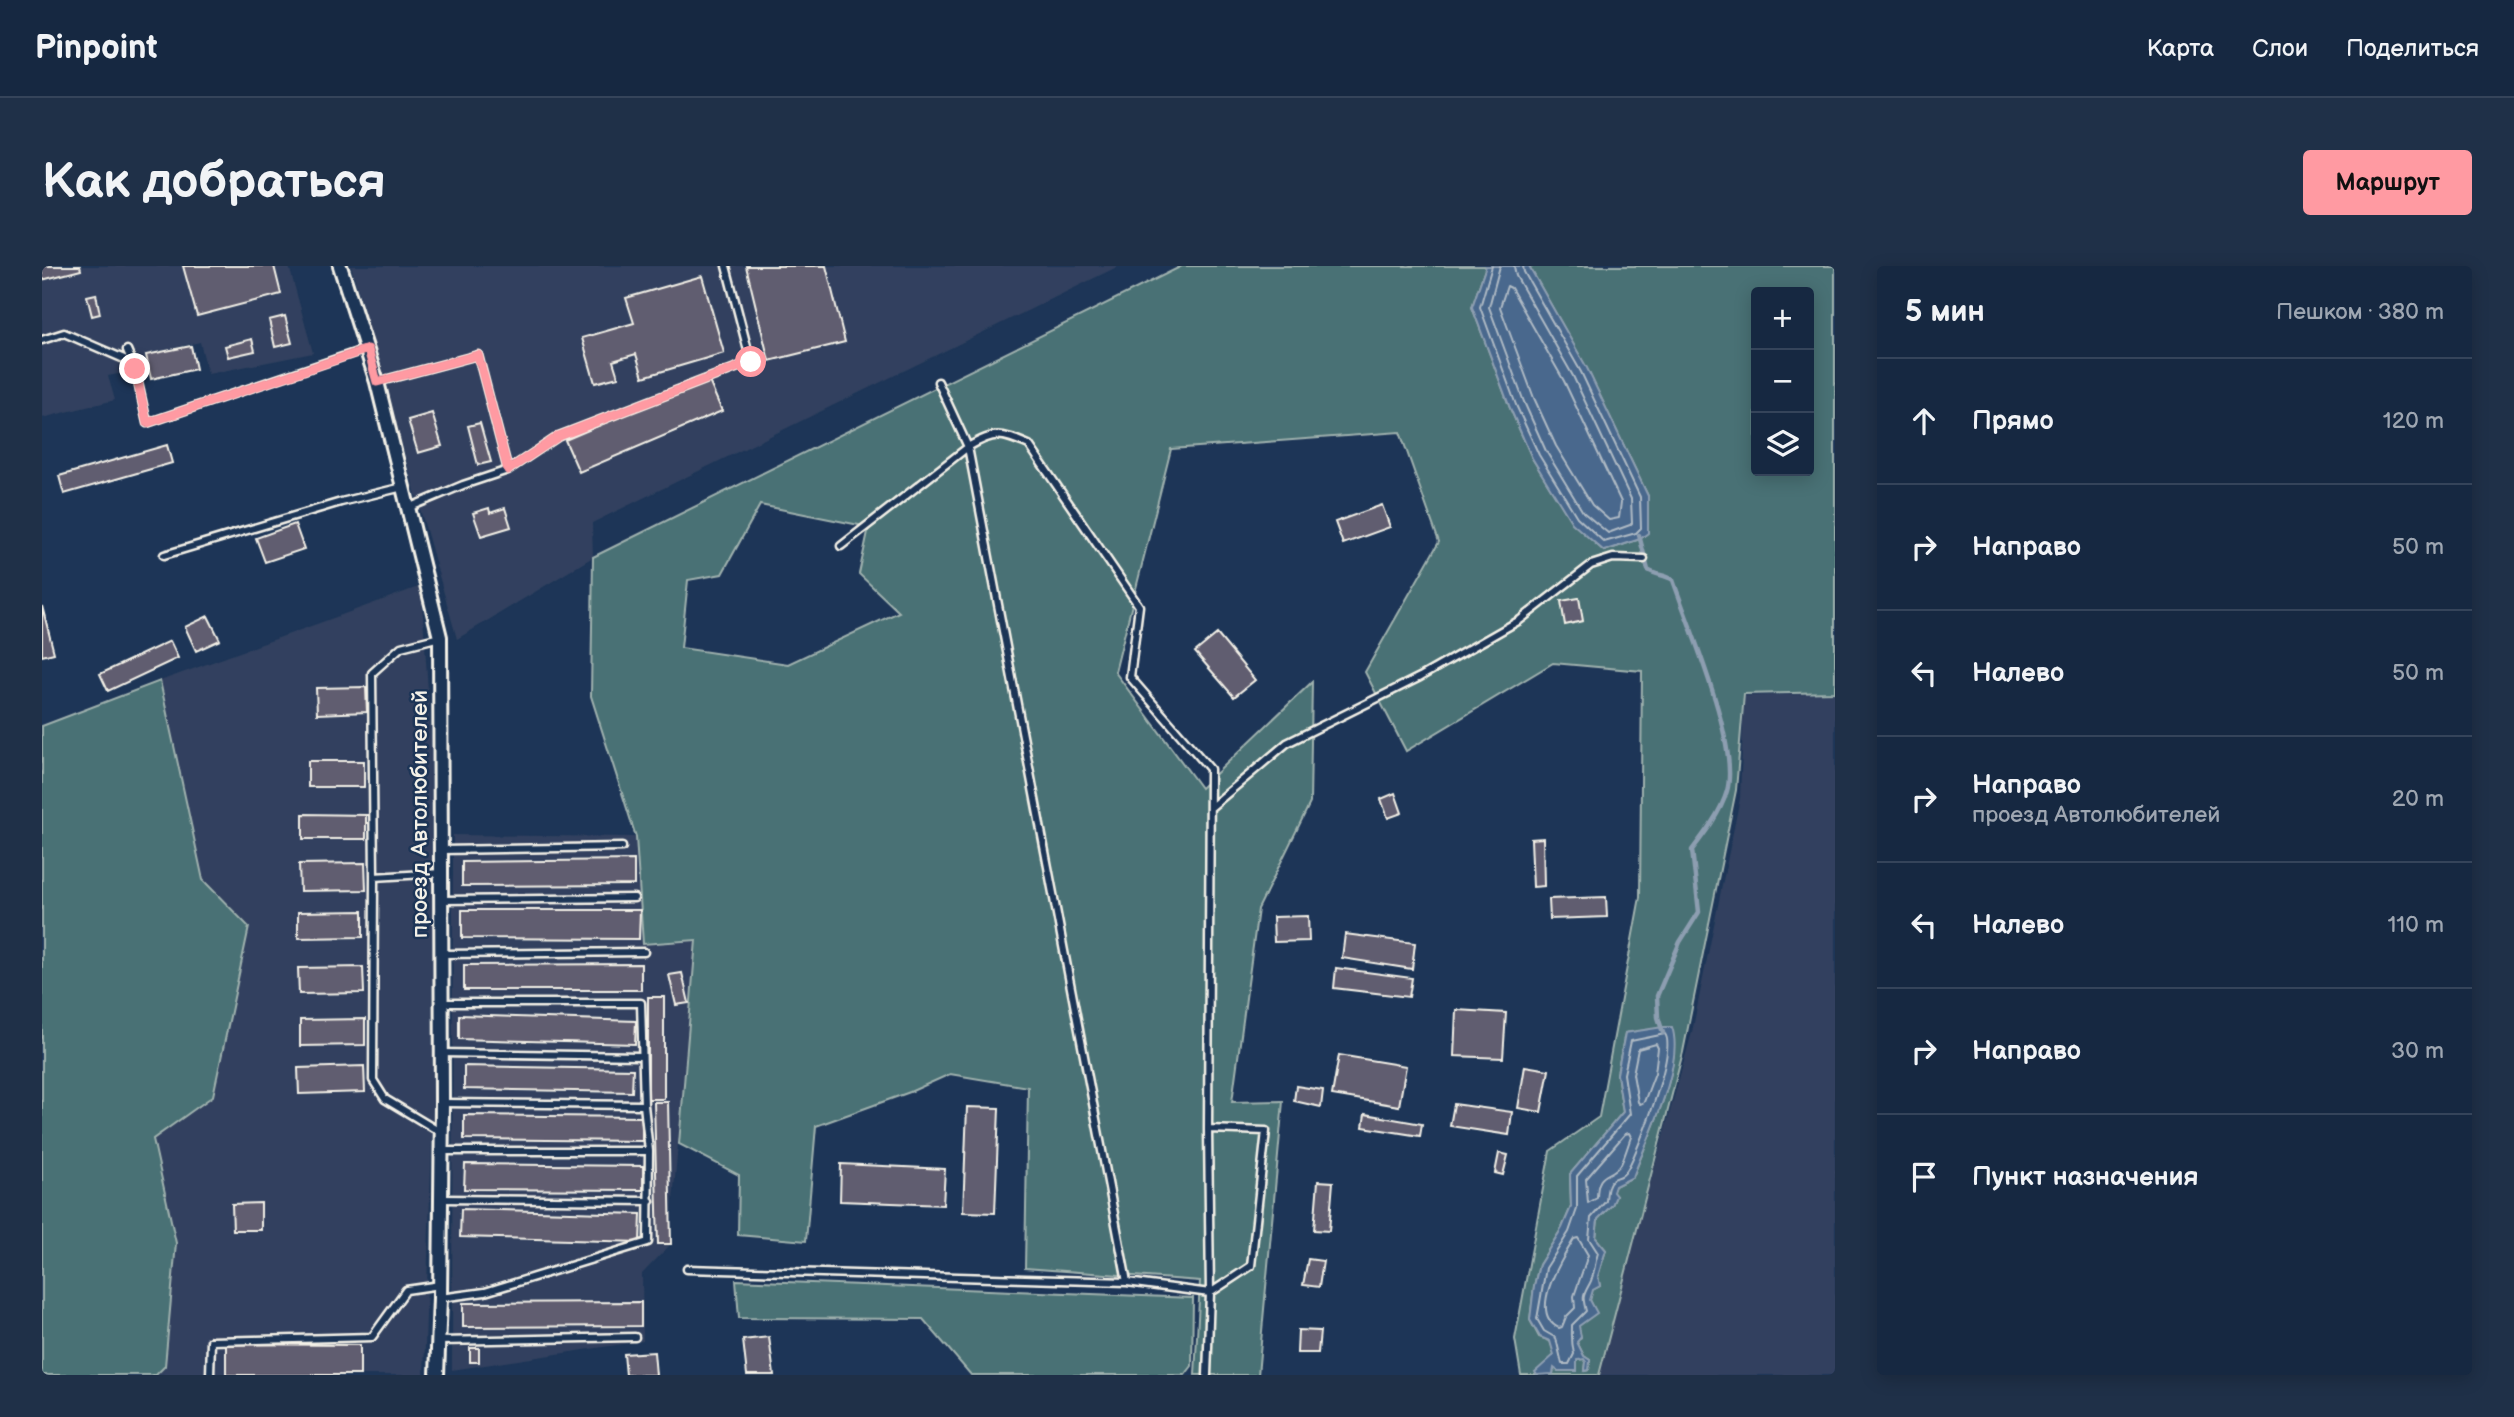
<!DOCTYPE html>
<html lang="ru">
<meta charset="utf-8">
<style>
:root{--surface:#162841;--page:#1f3048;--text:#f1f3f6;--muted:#9ea6b1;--line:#35445a;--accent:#ff9aa2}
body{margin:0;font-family:"Balsamiq Sans",sans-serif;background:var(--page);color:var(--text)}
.controls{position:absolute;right:21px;top:21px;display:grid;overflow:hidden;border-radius:7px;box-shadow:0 4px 18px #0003}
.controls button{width:63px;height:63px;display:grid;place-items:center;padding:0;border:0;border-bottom:2px solid var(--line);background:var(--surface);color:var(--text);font:35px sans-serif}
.stop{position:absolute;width:21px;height:21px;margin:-16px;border:5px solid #ff9aa2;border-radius:50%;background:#fff}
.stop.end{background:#ff9aa2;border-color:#fff;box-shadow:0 2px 7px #0008}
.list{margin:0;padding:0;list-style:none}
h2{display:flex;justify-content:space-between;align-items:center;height:91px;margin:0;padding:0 28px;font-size:30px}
h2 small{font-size:23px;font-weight:400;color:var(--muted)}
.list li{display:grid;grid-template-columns:46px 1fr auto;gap:21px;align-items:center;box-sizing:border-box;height:126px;padding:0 28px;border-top:2px solid var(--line)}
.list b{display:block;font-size:26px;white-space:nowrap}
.list p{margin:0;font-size:23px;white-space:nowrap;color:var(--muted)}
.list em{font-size:23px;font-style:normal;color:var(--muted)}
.icon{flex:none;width:38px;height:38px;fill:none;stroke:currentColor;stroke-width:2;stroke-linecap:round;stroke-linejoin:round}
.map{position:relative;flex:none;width:1793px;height:1109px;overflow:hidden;border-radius:7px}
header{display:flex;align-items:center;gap:42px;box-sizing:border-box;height:98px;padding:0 35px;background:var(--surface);border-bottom:2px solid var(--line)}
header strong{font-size:33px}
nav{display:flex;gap:38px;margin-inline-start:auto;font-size:24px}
.intro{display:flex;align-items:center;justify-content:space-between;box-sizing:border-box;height:168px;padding:0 42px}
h1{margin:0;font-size:49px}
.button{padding:18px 32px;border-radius:7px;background:var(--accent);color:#111;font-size:24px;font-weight:700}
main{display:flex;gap:42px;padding:0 42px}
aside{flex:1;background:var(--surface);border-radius:7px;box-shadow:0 4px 18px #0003}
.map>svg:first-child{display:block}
.built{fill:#31415e}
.green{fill:#4a7174;stroke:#9fb1ae;stroke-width:2;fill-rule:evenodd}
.water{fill:#48678d;stroke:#8d9eb1;stroke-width:2}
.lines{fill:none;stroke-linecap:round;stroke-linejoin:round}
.shore{stroke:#afbac4;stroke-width:2}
.stream{stroke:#8d9eb1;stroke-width:4.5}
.building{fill:#615d70;stroke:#f4f1e8;stroke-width:2}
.lane-casing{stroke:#f4f1e8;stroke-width:11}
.street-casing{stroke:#f4f1e8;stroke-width:18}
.lane{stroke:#1d3557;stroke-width:6}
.street{stroke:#1d3557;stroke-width:12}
.route{stroke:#ff9aa2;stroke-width:9}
.labels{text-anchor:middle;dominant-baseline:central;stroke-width:5;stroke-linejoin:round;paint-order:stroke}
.street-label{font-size:23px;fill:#f4f1e8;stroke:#1d3557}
</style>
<header>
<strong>Pinpoint</strong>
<nav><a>Карта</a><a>Слои</a><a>Поделиться</a></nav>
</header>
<div class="intro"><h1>Как добраться</h1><a class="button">Маршрут</a></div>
<main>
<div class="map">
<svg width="1793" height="1109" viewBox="0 0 1793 1109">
<rect width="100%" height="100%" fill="#1d3557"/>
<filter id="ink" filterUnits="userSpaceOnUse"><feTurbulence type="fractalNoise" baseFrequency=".0143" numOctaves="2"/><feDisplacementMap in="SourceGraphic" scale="14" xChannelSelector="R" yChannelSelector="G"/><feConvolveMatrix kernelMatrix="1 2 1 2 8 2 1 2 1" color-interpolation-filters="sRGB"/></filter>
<g filter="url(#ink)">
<!-- built -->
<path class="built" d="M0 0H247L271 87 166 108 158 76 104 89 107 102 66 110 73 134 0 152Z
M309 0H1077L550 257 551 291 415 373Z
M379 320 389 469 391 844 382 1109H114L123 1100 111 873 171 830 207 662 161 614 118 415Z
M1793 427V1109H1557L1559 1094 1650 766 1698 532 1702 430Z
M411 569 594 571 601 678 654 674 627 980 600 1008 601 1075 410 1104Z"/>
<!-- green -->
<path class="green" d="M1140 0H1444L1430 41 1468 142 1490 192 1530 256 1562 285 1598 273 1605 267 1606 230 1545 103 1487 0H1793V426L1702 428 1694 524 1641 786 1557 1109H1508L1511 1108 1512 1101 1516 1105H1535V1094L1542 1093 1544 1096 1543 1105 1547 1104 1548 1094 1542 1090 1535 1076 1539 1071 1536 1060 1554 1047 1548 1034 1550 1024 1558 1020 1556 1010 1564 984 1554 972 1556 953 1570 939 1574 930 1570 926 1573 920 1591 911C1605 873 1643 799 1629 761L1583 767 1575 808 1581 846 1528 908 1529 941 1520 962 1497 999 1492 1020 1488 1054 1497 1071 1508 1075 1513 1089 1494 1106 1495 1109H1479L1473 1073 1508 885 1557 851 1598 631 1600 405 1511 397 1364 485 1323 406 1397 276 1358 166 1129 183 1073 406 1159 522 1270 416 1268 537 1216 643 1190 836 1241 835 1216 1109H1153L1158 1015 983 1002 986 821 908 808 868 826 774 860 764 975 696 969 697 909 637 878 654 674 601 678 594 571 549 430 551 291ZM1714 26H1767V205H1714ZM718 239 827 261 817 308 857 346 746 398 639 382 646 314 680 308Z
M118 415 161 614 207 661 171 830 111 873 134 977 123 1100 114 1109H0V460Z
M694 1014 1151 1032 1150 1100 1143 1109H929L881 1053 697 1052Z"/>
<!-- water -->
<path class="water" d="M1444 0H1487L1545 102 1606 230V267L1598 273 1562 285 1530 257 1490 192 1468 142 1430 41Z
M1621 761H1630C1643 799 1605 873 1591 911L1573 920 1571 926 1574 930 1570 939 1556 953 1554 972 1564 984 1556 1010 1558 1020 1551 1024 1548 1034 1555 1047 1537 1060 1539 1071 1535 1076 1542 1090 1548 1094 1547 1104 1543 1105 1544 1096 1542 1093 1535 1094V1105H1516L1512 1102 1511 1108 1495 1109 1493 1106 1512 1089 1508 1075 1498 1071 1488 1054 1492 1020 1497 999 1520 962 1529 941 1528 908 1581 846 1575 808 1583 767Z"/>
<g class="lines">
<!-- shore -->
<path class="shore" d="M1450 0 1438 41 1474 139 1497 189 1535 251 1562 276 1594 267 1599 262 1598 231 1539 106 1482 6 1481 0
M1458 0 1447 41 1482 136 1504 185 1541 246 1566 267 1588 259 1590 257 1589 233 1531 110 1474 10 1472 0
M1465 20 1469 22 1522 115 1579 236 1577 252 1567 254 1550 239 1514 180 1492 132 1458 41Z
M1623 768C1635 784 1597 882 1586 902 1577 920 1566 901 1564 935L1549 952 1547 973 1556 987C1553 996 1552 1010 1548 1017 1541 1030 1540 1030 1544 1045L1530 1059C1530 1072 1529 1074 1532 1088L1527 1098H1520L1514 1072 1502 1065 1495 1053 1504 1002 1527 966 1535 943V910L1588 848 1582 808 1589 775Z
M1614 778 1616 782 1613 807 1602 836 1598 838 1596 836 1591 808 1596 783Z
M1583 868 1587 867 1589 871C1586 879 1583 890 1579 898 1569 913 1555 903 1555 932L1546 937 1544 913Z
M1536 972 1546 989 1532 1030 1533 1042 1524 1051 1520 1061 1517 1062C1485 1047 1520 993 1532 973Z"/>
<!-- stream -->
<path class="stream" d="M1597 269 1606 304C1615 310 1622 308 1631 314 1647 361 1698 479 1685 525 1679 546 1663 567 1650 584L1657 646 1638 676 1615 730 1616 751 1621 767"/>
</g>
<!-- building -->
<path class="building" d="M0 0H38L39 4 0 14Z
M141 0H232L239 28 155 50Z
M704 0H784L803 76 727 95Z
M660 10 682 87 601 111 594 88 571 95 576 111 553 117 540 72 592 57 584 32Z
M54 28 58 48 50 50 45 30Z
M243 50 250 77 233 81 227 54Z
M210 73 213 85 186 91 183 80Z
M149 80 154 103 109 113 104 89Z
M666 113 680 145 537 206 523 174Z
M390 147 400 180 376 187 366 154Z
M438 157 449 196 436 199 426 160Z
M125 179 130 197 22 228 17 210Z
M1340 239 1348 261 1301 278 1293 256Z
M447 242 448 247 463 242 469 261 439 270 431 247Z
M253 258 262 283 223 296 214 272Z
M1537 332 1541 355 1523 359 1519 335Z
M0 340 12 387 0 390Z
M166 350 178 374 154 385 143 361Z
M1175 368 1213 414 1192 431 1153 386Z
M128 375 136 392 66 425 58 408Z
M324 421 325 446 275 448 274 422Z
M266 495H322V521H266Z
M1353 527 1360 547 1346 552 1339 533Z
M261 548 324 549V573H261Z
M1501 572 1502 620 1491 621 1489 573Z
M592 594V619L420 620V596Z
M323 597 324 624 258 625 257 598Z
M1564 631 1565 651 1508 653 1507 633Z
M420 644H598L597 673 420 672Z
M321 645V671L256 672V646Z
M1266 650 1267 675 1232 676 1231 651Z
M1303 668 1373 677 1370 703 1300 692Z
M599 698V724H422V699Z
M321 701 322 727 257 728 256 702Z
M1294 702 1370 712 1367 731 1292 722Z
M640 707 647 737 634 739 627 709Z
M606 731H622V833H606Z
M1414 744 1464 747 1461 792 1412 790Z
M417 749 594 755 593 778 417 773Z
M323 753V779L258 780V754Z
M1297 789 1364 800 1357 840 1290 829Z
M322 800 323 826 257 828 256 802Z
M422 800 591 803 590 826 422 823Z
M1483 800 1507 804 1499 846 1476 842Z
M1254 820 1281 824 1279 841 1252 835Z
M612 836H626L629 978H616Z
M1412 838 1470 846 1467 869 1408 860Z
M925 841 957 842 953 947 921 946Z
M1323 848 1380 858 1378 870 1321 861Z
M422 849 600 851V875L422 873Z
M1457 887 1466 889 1461 909 1453 907Z
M423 898 601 900V924L422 923Z
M799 898 903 903 901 939 798 935Z
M1276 915 1291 916 1287 965 1272 964Z
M219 937V964H191L190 938Z
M419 943 599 948 598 976 418 971Z
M1266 993 1281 995 1277 1021 1261 1019Z
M599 1036V1060L421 1061V1037Z
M1256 1064 1278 1065 1276 1087H1255Z
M727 1071 732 1109H705L701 1074Z
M184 1078 318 1079V1109H184Z
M428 1082H437V1096H428Z
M612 1086 614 1109H584L582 1088Z"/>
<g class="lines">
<defs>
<path id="lane" d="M0 74 22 67 89 96
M85 84 93 103 105 157 324 83
M335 116 436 89 466 204 517 170 709 96 684 0
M896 116 926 181 1085 1016
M366 242 421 219 466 204
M799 280 926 181C953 165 959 167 987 179L1097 340 1088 411 1168 503 1166 863 1168 1027 1165 1109
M122 289 299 236 361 221
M398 371 359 381 330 407 332 611 331 814 343 833 398 866
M1168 542 1245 477 1378 411 1478 354 1549 299 1571 292 1602 293
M400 584 580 581
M332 611 400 607
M400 634 592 632
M400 688 602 686
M400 787 599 790
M401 837 602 839
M400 885H607
M399 933 608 935
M645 1003 1085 1016 1168 1027 1209 1000 1224 865 1166 863
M398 1032 443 1026 606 976 607 885 602 839 599 737H400
M397 1075 593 1071
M168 1109 169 1075 330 1071 364 1024 398 1019"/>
<path id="street" d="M298 0 335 116 398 371 400 837 398 1032 395 1109"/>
</defs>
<!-- lane casing -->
<use href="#lane" class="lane-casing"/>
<!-- street casing -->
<use href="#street" class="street-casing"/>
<!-- lane -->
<use href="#lane" class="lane"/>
<!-- street -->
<use href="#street" class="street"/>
</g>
</g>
<g class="lines" filter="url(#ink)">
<!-- route -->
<path class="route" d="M93 103 105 157 326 83 335 116 436 89 466 204 517 170 709 96"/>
</g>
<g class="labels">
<!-- street labels -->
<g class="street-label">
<text transform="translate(378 548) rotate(-90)">проезд Автолюбителей</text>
</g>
</g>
</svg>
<div class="controls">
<button>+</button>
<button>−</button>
<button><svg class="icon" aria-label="layers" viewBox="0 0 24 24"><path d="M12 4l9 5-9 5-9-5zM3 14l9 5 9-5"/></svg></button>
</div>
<div class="stop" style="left:709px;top:96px"></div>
<div class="stop end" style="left:93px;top:103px"></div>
</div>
<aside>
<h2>5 мин<small>Пешком · 380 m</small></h2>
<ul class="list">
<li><svg class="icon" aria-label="ahead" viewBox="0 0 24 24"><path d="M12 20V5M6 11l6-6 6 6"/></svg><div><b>Прямо</b></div><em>120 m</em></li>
<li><svg class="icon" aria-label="right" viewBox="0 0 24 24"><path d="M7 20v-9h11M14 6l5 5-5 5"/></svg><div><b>Направо</b></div><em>50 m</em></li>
<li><svg class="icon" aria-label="left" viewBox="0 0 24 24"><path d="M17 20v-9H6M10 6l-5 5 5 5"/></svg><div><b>Налево</b></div><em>50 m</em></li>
<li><svg class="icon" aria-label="right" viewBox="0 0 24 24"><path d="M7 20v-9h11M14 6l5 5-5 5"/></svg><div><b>Направо</b><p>проезд Автолюбителей</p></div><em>20 m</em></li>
<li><svg class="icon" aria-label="left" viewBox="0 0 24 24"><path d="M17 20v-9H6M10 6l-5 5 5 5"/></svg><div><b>Налево</b></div><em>110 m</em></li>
<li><svg class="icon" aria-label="right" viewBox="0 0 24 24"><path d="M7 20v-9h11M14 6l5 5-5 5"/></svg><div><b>Направо</b></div><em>30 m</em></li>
<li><svg class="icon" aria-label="arrive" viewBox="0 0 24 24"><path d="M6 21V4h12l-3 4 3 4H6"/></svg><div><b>Пункт назначения</b></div></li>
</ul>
</aside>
</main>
